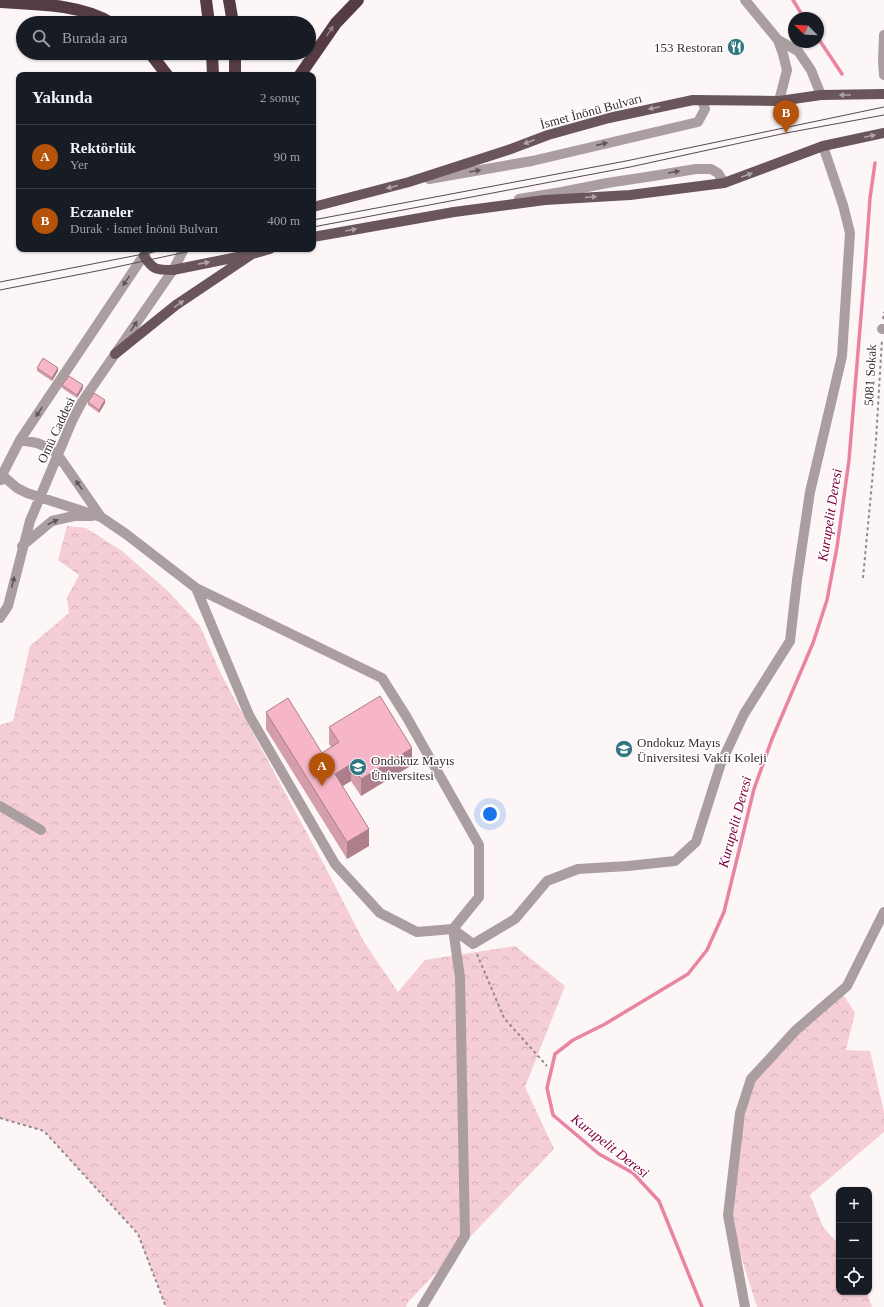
<!DOCTYPE html>
<html lang="tr">
<meta charset="utf-8">
<style>
:root{--surface:#171b24;--page:#242831;--text:#f1f3f6;--muted:#9ea1a6;--line:#363941;--accent:#b45309}
body{margin:0;font-family:"Times New Roman",serif;background:var(--page);color:var(--text)}
.controls{position:absolute;right:12px;bottom:12px;display:grid;overflow:hidden;border-radius:8px;box-shadow:0 1px 3px #0004}
.controls button{width:36px;height:36px;display:grid;place-items:center;padding:0;border:0;border-bottom:1px solid var(--line);background:var(--surface);color:var(--text);font:20px sans-serif}
.compass{position:absolute;left:788px;top:12px;width:36px;height:36px;border-radius:50%;background:var(--surface);box-shadow:0 1px 3px #0004;rotate:294deg}
.you{position:absolute;left:490px;top:814px;width:14px;height:14px;margin:-10px;border:3px solid #fff;border-radius:50%;background:#1a73e8;box-shadow:0 0 0 6px #1a73e833}
.badge{display:grid;place-items:center;width:26px;height:26px;border-radius:50%;background:var(--accent);color:#fff;font-size:13px;font-weight:700}
.pin{position:absolute;translate:-50% -33px;filter:drop-shadow(0 1px 2px #0008)}
.pin::after{content:'';position:absolute;top:21px;width:14px;height:12px;background:inherit;clip-path:polygon(0 0,100% 0,50% 100%)}
.list{margin:0;padding:0;list-style:none}
h2{display:flex;justify-content:space-between;align-items:center;height:52px;margin:0;padding:0 16px;font-size:17px}
h2 small{font-size:13px;font-weight:400;color:var(--muted)}
.list li{display:grid;grid-template-columns:26px 1fr auto;gap:12px;align-items:center;box-sizing:border-box;height:64px;padding:0 16px;border-top:1px solid var(--line)}
.list b{display:block;font-size:15px;white-space:nowrap}
.list p{margin:0;font-size:13px;white-space:nowrap;color:var(--muted)}
.list em{font-size:13px;font-style:normal;color:var(--muted)}
.icon{flex:none;width:22px;height:22px;fill:none;stroke:currentColor;stroke-width:2;stroke-linecap:round;stroke-linejoin:round}
.map{position:relative;flex:none;width:884px;height:1307px;overflow:hidden}
.search{position:absolute;background:var(--surface);box-shadow:0 1px 3px #0004;left:16px;top:16px;width:300px;height:44px;display:flex;align-items:center;gap:10px;box-sizing:border-box;padding:0 14px;border-radius:22px;color:var(--muted);font-size:15px}
.panel{position:absolute;background:var(--surface);box-shadow:0 1px 3px #0004;left:16px;top:72px;width:300px;height:180px;border-radius:8px}
.map>svg:first-child{display:block}
.forest{fill:url(#forest-crowns)}
.lines{fill:none;stroke-linecap:round;stroke-linejoin:round}
.stream{stroke:#e984a2;stroke-width:3.5}
.path{stroke:#91898b;stroke-width:2;stroke-dasharray:3 3;stroke-linecap:butt}
.minor{stroke:#ab9ea1;stroke-width:10}
.major{stroke:#6a555a;stroke-width:10}
.highway{stroke:#543c42;stroke-width:12}
.tram{stroke:#554b4e;stroke-width:1}
.wall{fill:#d49dab}
.shaded-wall{fill:#ac7f8b}
.building{fill:#f6b6c7;stroke:#ac7f8b}
.oneway{fill:#908084}
.oneway2{fill:#ada2a4}
.oneway3{fill:#605558}
.labels{text-anchor:middle;dominant-baseline:central;stroke-width:3;stroke-linejoin:round;paint-order:stroke}
.poi-label{font-size:13px;fill:#382d30;stroke:#fff;text-anchor:start}
.street-label{font-size:13px;fill:#382d30;stroke:#fff}
.water-label{font-size:14px;font-style:italic;fill:#80003d;stroke:#fff}
</style>
<div class="map">
<svg width="884" height="1307" viewBox="0 0 884 1307">
<defs>
<pattern id="forest-crowns" width="20" height="18" patternUnits="userSpaceOnUse"><rect width="20" height="18" fill="#f5cdd6"/><path d="M2 6a3 3 0 1 1 6 0M12 15a3 3 0 1 1 6 0" fill="none" stroke="#d3b0b8"/></pattern>
</defs>
<rect width="100%" height="100%" fill="#fcf6f7"/>
<!-- forest -->
<path class="forest" d="M67 526 86 528 122 551 168 591 200 626 221 674 328 872 364 942 398 992 425 960 515 946 565 986 525 1087 554 1149 408 1302 406 1307H166L138 1234 44 1131 0 1118V725L13 721 30 646 69 613 67 598 79 575 58 560Z
M841 991 855 1013 846 1050 870 1051 884 1112V1132L810 1195 823 1227 839 1245V1292H867L872 1307H757L728 1215 751 1079Z"/>
<g class="lines">
<!-- stream -->
<path class="stream" d="M793 0 804 18
M818 38 842 74
M702 1307 659 1201 633 1173 599 1154 553 1115 547 1088 555 1054 573 1040 605 1024 688 974 707 950 724 912 754 789 772 739 813 643 827 600 837 547 849 460 865 268 870 198 875 163"/>
<!-- path -->
<path class="path" d="M883 319 884 312
M863 578 876 440 882 339
M477 954 504 1018 547 1066
M0 1118 44 1131 138 1234 166 1307"/>
<!-- minor -->
<path class="minor" d="M745 0 778 40 798 51 811 70 821 95
M884 35 883 62 884 75
M778 40 783 54 787 70 779 101
M429 179 532 161 698 122 705 109 702 100
M519 199 562 192 607 183 653 176 696 169H711L718 173 724 183
M882 329H884
M20 440 37 443 47 447 58 455 101 517
M2 475 17 488 27 493 101 517 126 534 196 588 382 678 406 716 479 845V897L453 929 417 932 380 913 335 864 249 715 196 588
M1 480 2 475 20 440 148 249
M22 546 52 521 74 516H92
M0 618 8 606 30 521 72 421 82 402 173 270 184 249
M0 806 41 830
M422 1307 465 1236 460 977 453 929 473 944 515 919 547 881 578 869 628 866 675 861 696 842 721 763 744 714 790 641 797 580 810 492 842 356 850 233 843 205 823 146
M745 1307 728 1215 740 1113 751 1079 796 1030 847 986 884 912"/>
<!-- major -->
<path class="major" d="M313 207 409 182 508 150 548 135 609 118 693 100 779 101 821 95 884 94
M313 237 454 212 545 200 630 195 724 183 823 146 884 133
M144 256C153 270 156 270 173 270L252 254 270 249
M115 354 176 305 252 254"/>
<!-- highway -->
<path class="highway" d="M206 0 209 23
M229 0 233 23
M0 2C35 4 81 4 111 23
M150 53 167 75
M212 53 213 75
M235 75V53
M300 75 336 23 358 0"/>
<!-- tram -->
<path class="tram" d="M313 220 626 161 884 107
M313 227 630 167 786 133 884 115
M0 282 169 249
M0 290 107 269 200 249"/>
</g>
<!-- wall -->
<path class="wall" d="M37 368 58 371 52 381 37 371Z
M62 385 83 388 77 398 62 388Z
M88 402 105 403 99 413 88 405Z
M266 712 322 753 331 747 329 744V727L412 765 361 796 351 781 342 786 369 846 347 859 266 729Z"/>
<!-- shaded-wall -->
<path class="shaded-wall" d="M58 368V371L52 381V378Z
M83 385V388L77 398V395Z
M105 400V403L99 413V410Z
M412 748V765L361 796V779Z
M351 764V781L335 791V774Z
M369 829V846L347 859V842Z"/>
<!-- building -->
<path class="building" d="M43 358 58 368 52 378 37 368Z
M69 376 83 385 77 395 62 385Z
M94 393 105 400 99 410 88 402Z
M380 696 412 748 361 779 351 764 335 774 369 829 347 842 266 712 288 698 322 753 339 742 329 727Z"/>
<!-- one-way arrows -->
<defs><path id="oneway-solid" d="M-6-.8H1V-3.2L6.5 0L1 3.2V.8H-6Z"/></defs>
<use class="oneway" href="#oneway-solid" transform="translate(330 31) rotate(-56)"/>
<g class="oneway2">
<use href="#oneway-solid" transform="translate(845 95) rotate(180)"/>
<use href="#oneway-solid" transform="translate(654 108) rotate(168)"/>
<use href="#oneway-solid" transform="translate(870 136) rotate(-12)"/>
<use href="#oneway-solid" transform="translate(529 142) rotate(159)"/>
<use href="#oneway-solid" transform="translate(747 175) rotate(-20)"/>
<use href="#oneway-solid" transform="translate(392 187) rotate(166)"/>
<use href="#oneway-solid" transform="translate(591 197) rotate(-4)"/>
<use href="#oneway-solid" transform="translate(351 230) rotate(-10)"/>
<use href="#oneway-solid" transform="translate(204 263) rotate(-11)"/>
<use href="#oneway-solid" transform="translate(179 304) rotate(-35)"/>
</g>
<g class="oneway3">
<use href="#oneway-solid" transform="translate(602 144) rotate(-13)"/>
<use href="#oneway-solid" transform="translate(475 171) rotate(-10)"/>
<use href="#oneway-solid" transform="translate(674 172) rotate(-10)"/>
<use href="#oneway-solid" transform="translate(126 281) rotate(124)"/>
<use href="#oneway-solid" transform="translate(134 326) rotate(-56)"/>
<use href="#oneway-solid" transform="translate(39 412) rotate(123)"/>
<use href="#oneway-solid" transform="translate(79 485) rotate(-125)"/>
<use href="#oneway-solid" transform="translate(53 522) rotate(-26)"/>
<use href="#oneway-solid" transform="translate(13 582) rotate(-76)"/>
</g>
<!-- icons -->
<defs>
<symbol id="restaurant-disc" viewBox="-11 -11 22 22"><circle r="9.5" fill="#2f7582" stroke="#fff"/><path d="M-5-6h1v4h1v-4h1v4h1v-4h1v5L-1.5 .5V6h-2V.5L-5-1ZM5-6V6H3V1.5H1.5Q1.5-4 5-6Z" fill="#fff"/></symbol>
<symbol id="school-disc" viewBox="-11 -11 22 22"><circle r="9.5" fill="#2f7582" stroke="#fff"/><path d="M0-5L7-2L0 1L-7-2ZM-4 1L0 2.5L4 1V4Q0 6-4 4Z" fill="#fff"/></symbol>
<symbol id="university-disc" viewBox="-11 -11 22 22"><circle r="9.5" fill="#2f7582" stroke="#fff"/><path d="M0-5L7-2L0 1L-7-2ZM-4 1L0 2.5L4 1V4Q0 6-4 4Z" fill="#fff"/></symbol>
</defs>
<g fill-rule="evenodd">
<use href="#restaurant-disc" x="726" y="37" width="20" height="20"/>
<use href="#school-disc" x="614" y="739" width="20" height="20"/>
<use href="#university-disc" x="348" y="757" width="20" height="20"/>
</g>
<g class="labels">
<!-- poi labels -->
<g class="poi-label">
<text x="723" y="47" text-anchor="end">153 Restoran</text>
<text x="637" y="742">Ondokuz Mayıs<tspan x="637" dy="15">Üniversitesi Vakfı Koleji</tspan></text>
<text x="371" y="760">Ondokuz Mayıs<tspan x="371" dy="15">Üniversitesi</tspan></text>
</g>
<!-- street labels -->
<g class="street-label">
<text transform="translate(591 111) rotate(-15)">İsmet İnönü Bulvarı</text>
<text transform="translate(870 375) rotate(-87)">5081 Sokak</text>
<text transform="translate(56 430) rotate(-65)">Omü Caddesi</text>
</g>
<!-- water labels -->
<g class="water-label">
<text transform="translate(830 515) rotate(-81)">Kurupelit Deresi</text>
<text transform="translate(735 822) rotate(-75)">Kurupelit Deresi</text>
<text transform="translate(610 1146) rotate(38)">Kurupelit Deresi</text>
</g>
</g>
</svg>
<div class="controls">
<button>+</button>
<button>−</button>
<button><svg class="icon" aria-label="locate" viewBox="0 0 24 24"><circle cx="12" cy="12" r="6"/><path d="M12 2v4M12 18v4M2 12h4M18 12h4"/></svg></button>
</div>
<svg class="compass" viewBox="-18 -18 36 36"><path d="M0-13l5 13h-10z" fill="#e53935"/><path d="M0 13l5-13h-10z" fill="#9ea1a6"/></svg>
<div class="you"></div>
<div class="pin badge" style="left:322px;top:786px">A</div>
<div class="pin badge" style="left:786px;top:133px">B</div>
<div class="search"><svg class="icon" aria-label="search" viewBox="0 0 24 24"><circle cx="10" cy="10" r="6"/><path d="M15 15l6 6"/></svg>Burada ara</div>
<section class="panel">
<h2>Yakında<small>2 sonuç</small></h2>
<ul class="list">
<li><span class="badge">A</span><div><b>Rektörlük</b><p>Yer</p></div><em>90 m</em></li>
<li><span class="badge">B</span><div><b>Eczaneler</b><p>Durak · İsmet İnönü Bulvarı</p></div><em>400 m</em></li>
</ul>
</section>
</div>
